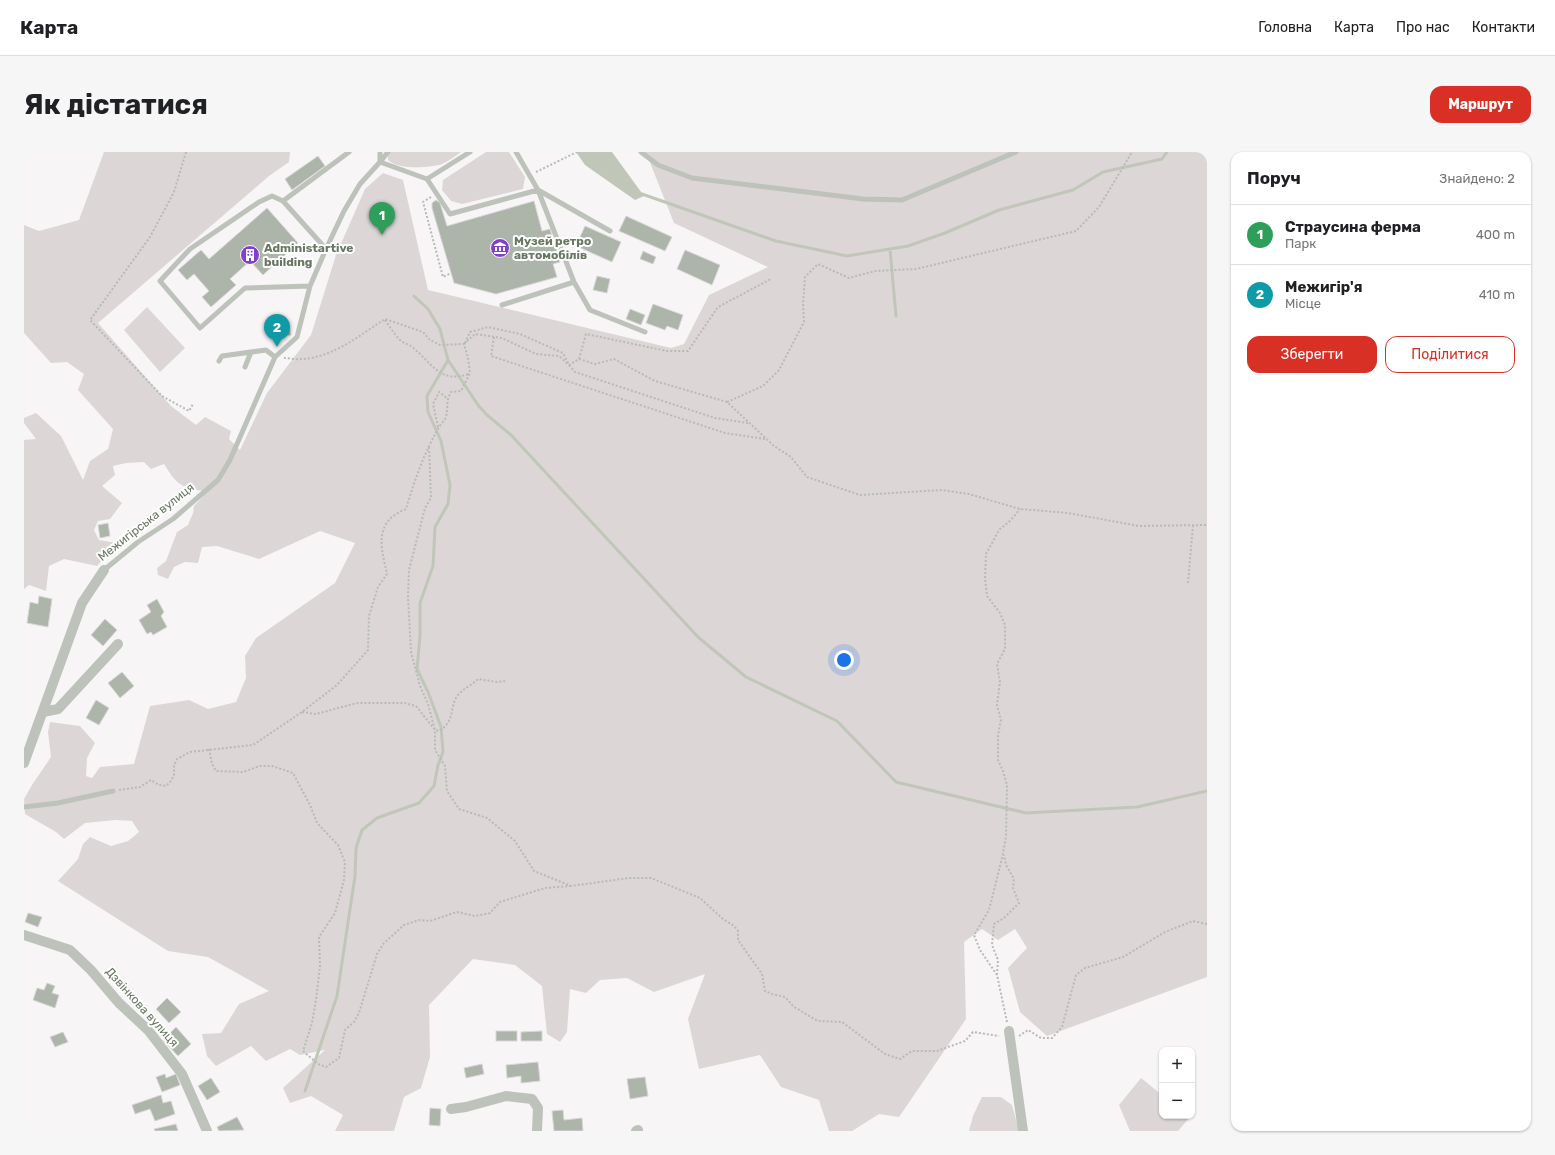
<!DOCTYPE html>
<html lang="uk">
<meta charset="utf-8">
<style>
:root{--surface:#fff;--page:#f6f6f6;--text:#202124;--muted:#757577;--line:#e0e0e0;--accent:#d93025}
body{margin:0;font-family:Rubik,sans-serif;background:var(--page);color:var(--text)}
.controls{position:absolute;right:12px;bottom:12px;display:grid;overflow:hidden;border-radius:8px;box-shadow:0 1px 3px #0004}
.controls button{width:36px;height:36px;display:grid;place-items:center;padding:0;border:0;border-bottom:1px solid var(--line);background:var(--surface);color:var(--text);font:20px sans-serif}
.you{position:absolute;left:820px;top:508px;width:14px;height:14px;margin:-10px;border:3px solid #fff;border-radius:50%;background:#1a73e8;box-shadow:0 0 0 6px #1a73e833}
.badge{display:grid;place-items:center;width:26px;height:26px;border-radius:50%;background:var(--accent);color:#fff;font-size:13px;font-weight:700}
.pin{position:absolute;translate:-50% -33px;filter:drop-shadow(0 1px 2px #0008)}
.pin::after{content:'';position:absolute;top:21px;width:14px;height:12px;background:inherit;clip-path:polygon(0 0,100% 0,50% 100%)}
.list{margin:0;padding:0;list-style:none}
h2{display:flex;justify-content:space-between;align-items:center;height:52px;margin:0;padding:0 16px;font-size:17px}
h2 small{font-size:13px;font-weight:400;color:var(--muted)}
.list li{display:grid;grid-template-columns:26px 1fr auto;gap:12px;align-items:center;box-sizing:border-box;height:60px;padding:0 16px;border-top:1px solid var(--line)}
.list b{display:block;font-size:15px;white-space:nowrap}
.list p{margin:0;font-size:13px;white-space:nowrap;color:var(--muted)}
.list em{font-size:13px;font-style:normal;color:var(--muted)}
.actions{display:flex;gap:8px;padding:12px 16px}
.actions a{flex:1;padding:9px 0;border:1px solid var(--accent);border-radius:12px;text-align:center;font-size:14px;color:var(--accent)}
.actions .main{background:var(--accent);color:#fff}
.map{position:relative;flex:none;width:1183px;height:979px;overflow:hidden;border-radius:12px}
header{display:flex;align-items:center;gap:24px;box-sizing:border-box;height:56px;padding:0 20px;background:var(--surface);border-bottom:1px solid var(--line)}
header strong{font-size:19px}
nav{display:flex;gap:22px;margin-inline-start:auto;font-size:14px}
.intro{display:flex;align-items:center;justify-content:space-between;box-sizing:border-box;height:96px;padding:0 24px}
h1{margin:0;font-size:28px}
.button{padding:10px 18px;border-radius:12px;background:var(--accent);color:#fff;font-size:14px;font-weight:700}
main{display:flex;gap:24px;padding:0 24px}
aside{flex:1;background:var(--surface);border-radius:12px;box-shadow:0 1px 3px #0004}
.map>svg:first-child{display:block}
.green{fill:#ddd6d7}
.water{fill:#c0c7b9}
.lines{fill:none;stroke-linecap:round;stroke-linejoin:round}
.stream{stroke:#c0c7b9;stroke-width:3}
.building{fill:#adb4a9;stroke:#d9d7d8}
.path{stroke:#b7bbb5;stroke-width:2;stroke-dasharray:2 2;stroke-linecap:butt}
.lane{stroke:#bdc2ba;stroke-width:5}
.street{stroke:#bdc2ba;stroke-width:10}
.labels{text-anchor:middle;dominant-baseline:central;stroke-width:4;stroke-linejoin:round;paint-order:stroke}
.poi-label{font-size:12px;font-weight:bold;fill:#687761;stroke:#fff;text-anchor:start}
.street-label{font-size:12px;fill:#687761;stroke:#fff}
</style>
<header>
<strong>Карта</strong>
<nav><a>Головна</a><a>Карта</a><a>Про нас</a><a>Контакти</a></nav>
</header>
<div class="intro"><h1>Як дістатися</h1><a class="button">Маршрут</a></div>
<main>
<div class="map">
<svg width="1183" height="979" viewBox="0 0 1183 979">
<rect width="100%" height="100%" fill="#f7f5f6"/>
<!-- green -->
<path class="green" d="M80 0H266L265 10 245 24 74 171 147 254 172 273 181 265 207 279 205 287 216 298 243 241 287 183 312 103 341 37 359 21 379 28 404 138 647 196 660 192 685 143 744 115 650 71 625 8 618 0H1183V825L1023 884 996 860 984 816 1003 796 991 777 974 788 958 777 940 790 942 867 875 965 855 962 828 979H805L795 948 757 935 736 903 675 917 664 867 681 822 630 840 603 826 576 828 562 841 546 837 543 880 536 890 523 882 518 834 491 813 449 807 405 853 406 905 397 936 380 945 370 979H311L319 963 287 944 266 951 259 936 301 898 276 903 266 897 242 909 227 894 192 914 183 904 178 882 197 881 215 852 245 839 184 805 144 799 34 729 54 707 59 692 66 685 87 694 104 689 115 680 108 669 92 668 61 671 40 687 32 680 1 662 0 647 8 633 27 605 24 580 26 570 56 574 71 591 63 606 62 624 68 626 76 615 110 612 126 554 165 548 184 557 212 550 222 526 221 504 232 486 311 431 331 391 296 379 235 407 193 394 178 395 174 411 161 410 150 415 144 427 134 423 133 416 142 409 153 380 164 373 169 361 170 354 183 340C158 335 154 335 140 312L127 317 120 310 102 311 89 314 91 323 78 334 98 351 86 367 74 369 70 378 75 388 93 391 73 414 40 407 25 414 22 439 5 433 0 437V288L12 287 0 271V266L12 261 37 284 59 328 66 309 84 297 89 277 54 238 60 222 43 210 27 211 0 181V73L15 79 55 68Z
M364 0H437C431 4 425 9 418 12 406 16 374 18 364 8Z
M462 0H485L501 25 499 37 438 52 427 49 418 38 419 28Z
M123 155 161 196 136 220 100 178Z
M1117 926 1138 943V964H1166V965L1154 979H1106L1095 953Z
M958 945H977L988 953 995 979H945L949 964Z"/>
<!-- water -->
<path class="water" d="M552 0H588L620 44 611 48 561 13Z"/>
<g class="lines">
<!-- stream -->
<path class="stream" d="M618 42 752 89 823 104 884 94 921 81 975 58 1049 38 1079 20 1138 7 1143 0
M866 97 872 164
M390 144 404 157 416 177 424 208 454 253 463 263 487 283 674 485 722 525 813 569 872 630 1002 661 1113 655 1183 639
M281 939 313 844 331 724 332 696 338 678 353 666 395 651 410 634 414 613 419 600 417 575 404 540 393 517 396 484V451L409 414 411 375 424 352 426 333 417 289 404 260 403 244 424 208"/>
</g>
<!-- building -->
<path class="building" d="M294 4 301 14 268 38 261 27Z
M412 48 416 51 423 74 510 49 518 79 526 77 536 110 529 112 533 125 472 142 430 131 408 56V51Z
M243 56 274 91 239 123 226 109 206 127 212 133 187 155 178 145 185 139 170 122 163 128 154 118 177 98 185 107Z
M602 64 648 85 641 99 595 79Z
M561 74 597 90 588 110 552 94Z
M661 98 696 113 688 133 653 117Z
M619 99 632 105 629 112 616 107Z
M573 124 586 127 583 141 569 138Z
M629 152 659 163 654 178 643 174 641 178 622 171Z
M606 157 621 163 617 173 602 167Z
M265 174 267 183 256 185 255 175Z
M84 371 86 384 76 386 74 373Z
M15 444 28 447 24 475 3 471 6 450 14 452Z
M133 447 140 460 137 464 143 475 129 483 127 480 123 482 115 468 127 460 123 453Z
M81 467 93 478 79 494 67 483Z
M98 520 110 534 96 546 84 531Z
M72 548 85 556 75 573 62 566Z
M4 761 18 765 14 775 1 770Z
M23 831 31 834 28 841 35 843 31 856 9 848 13 836 20 838Z
M143 846 157 860 145 871 132 857Z
M152 875 167 892 154 904 139 888Z
M472 879H493V889H472Z
M518 879V889H497V880Z
M39 880 44 890 31 895 26 885Z
M514 910 516 929 497 931V924L483 926 482 913Z
M458 912 460 922 442 926 440 916Z
M141 922 142 926 152 922 156 933 138 940 132 925Z
M621 925 624 944 606 947 603 927Z
M187 926 196 940 183 948 174 934Z
M137 943 139 951 147 949 151 962 131 969 126 957 111 962 108 953Z
M406 956 417 957 416 974 405 973Z
M539 958 540 968 558 966 559 979H530L528 959Z
M213 965 220 978 195 979 193 975Z
M152 972 154 979H131L130 977Z"/>
<g class="lines">
<!-- path -->
<path class="path" d="M162 0 150 40 126 85 66 168 138 244 165 259 169 252
M512 20 553 0
M407 45 399 50 419 125 427 121
M361 168C366 175 371 183 376 188 379 191 384 192 387 194 408 210 414 232 445 222
M470 185 467 204 701 281 741 287
M441 191 446 180 464 175 496 182 539 201 545 213 551 220 691 266 724 271
M440 192 451 182 478 186 512 202 535 204 545 213 555 207 571 212 590 207 631 229 703 250 750 294 767 305 783 325 836 343 918 338 945 342 996 357 1044 361 1115 374 1183 373
M555 207 562 182 643 199H664L694 155 747 127
M703 250 739 234 755 218 780 170 779 152 781 125 794 112 825 126 851 119 892 117 1052 79 1075 55 1108 0
M414 275 409 252 415 240 423 246
M405 295 407 346 401 356 385 418 384 444 387 500 396 534 404 552 411 578 415 579C432 569 425 554 434 543 440 536 448 533 454 527L473 530 481 529
M1164 431 1169 373
M278 560 292 562 333 551H380L392 554 411 578V598L421 614 423 639 435 657 463 666 491 689 510 719 547 734 605 726H627L676 746 699 767 710 774 714 779V788L738 822 741 839 748 842 761 845 770 855 794 869 818 870 861 902 876 907 888 899H913L941 889 949 880 975 884
M185 597 188 612 192 619 219 620 236 614H248L269 621 286 653 293 671 314 693 321 710 320 728 311 761 295 785 296 814 292 848 288 871 279 899 294 912 302 915 315 906 321 878 330 870 335 861 353 802 360 791 380 773 395 768 406 769 433 760 451 764 466 761 476 750 521 736 546 734
M95 638 116 635 127 628 135 633 142 634 147 629 150 623V613L153 607 166 600 229 593 278 560 313 533 344 498 345 464 354 435 363 422C359 403 351 380 368 365 372 362 377 359 382 357 390 330 400 301 414 277 416 273 419 270 421 267 425 259 421 250 427 240L437 239 446 221 444 206 440 192 416 193 406 188 399 180 361 167C336 183 307 207 276 207 271 208 265 206 260 206
M973 823 974 808 968 793 970 772 980 766 995 751 989 736 990 727 982 713 980 703
M983 870 973 823 956 798 950 783 965 758 979 702 982 684 983 633 979 619 974 608V583L977 568 973 553 976 530 973 512 981 497V473L976 461 963 444 961 426 962 402 975 378 987 368 996 357
M995 884 1004 878 1017 886H1028L1038 875 1052 823 1061 816 1099 805 1141 780 1169 769 1183 772"/>
<!-- lane -->
<path class="lane" d="M356 0V9
M492 0 514 38 586 79
M617 0 634 13 668 26 839 47 878 48 992 0
M356 10 364 0
M403 27 426 62 514 38 550 130 566 158 621 180
M259 49 302 97
M286 134 221 136 176 176 136 129 166 97 235 50 248 44 259 49 325 0
M478 153 550 130
M195 209 198 204 242 198 251 205
M221 215 227 200
M80 418 114 390 149 367 194 328 206 308 251 205 273 185 286 134 302 97 320 59 336 32 356 10 403 27 446 0
M0 655 34 651 89 639"/>
<!-- street -->
<path class="street" d="M19 560 34 557 94 492
M0 611 58 451 80 418
M0 783 46 798 66 817 95 851 124 878 158 922 183 979
M985 879 999 979
M427 957 442 955 482 944 508 947 514 956 513 979
M612 979 614 978"/>
</g>
<!-- icons -->
<defs>
<symbol id="museum-disc" viewBox="-11 -11 22 22"><circle r="9.5" fill="#813fcc" stroke="#fff"/><path d="M0-6L6-3V-2H-6V-3ZM-5-1h2V3h-2ZM-1-1h2V3h-2ZM3-1h2V3H3ZM-6 4H6V6H-6Z" fill="#fff"/></symbol>
<symbol id="building-disc" viewBox="-11 -11 22 22"><circle r="9.5" fill="#813fcc" stroke="#fff"/><path d="M-4-6H4V6H1V3H-1V6H-4ZM-2.5-4.3h1.7v1.8h-1.7ZM.8-4.3h1.7v1.8H.8ZM-2.5-1h1.7V.8h-1.7ZM.8-1h1.7V.8H.8Z" fill="#fff"/></symbol>
</defs>
<g fill-rule="evenodd">
<use href="#museum-disc" x="465" y="85" width="22" height="22"/>
<use href="#building-disc" x="215" y="92" width="22" height="22"/>
</g>
<g class="labels">
<!-- poi labels -->
<g class="poi-label">
<text x="490" y="89">Музей ретро<tspan x="490" dy="14">автомобілів</tspan></text>
<text x="240" y="96">Administartive<tspan x="240" dy="14">building</tspan></text>
</g>
<!-- street labels -->
<g class="street-label">
<text transform="translate(122 370) rotate(-38)">Межигірська вулиця</text>
<text transform="translate(118 855) rotate(48)">Дзвінкова вулиця</text>
</g>
</g>
</svg>
<div class="controls">
<button>+</button>
<button>−</button>
</div>
<div class="you"></div>
<div class="pin badge" style="left:358px;top:83px;background:#2e9e5b">1</div>
<div class="pin badge" style="left:253px;top:195px;background:#0f9aa8">2</div>
</div>
<aside>
<h2>Поруч<small>Знайдено: 2</small></h2>
<ul class="list">
<li><span class="badge" style="background:#2e9e5b">1</span><div><b>Страусина ферма</b><p>Парк</p></div><em>400 m</em></li>
<li><span class="badge" style="background:#0f9aa8">2</span><div><b>Межигір'я</b><p>Місце</p></div><em>410 m</em></li>
</ul>
<div class="actions"><a class="main">Зберегти</a><a>Поділитися</a></div>
</aside>
</main>
